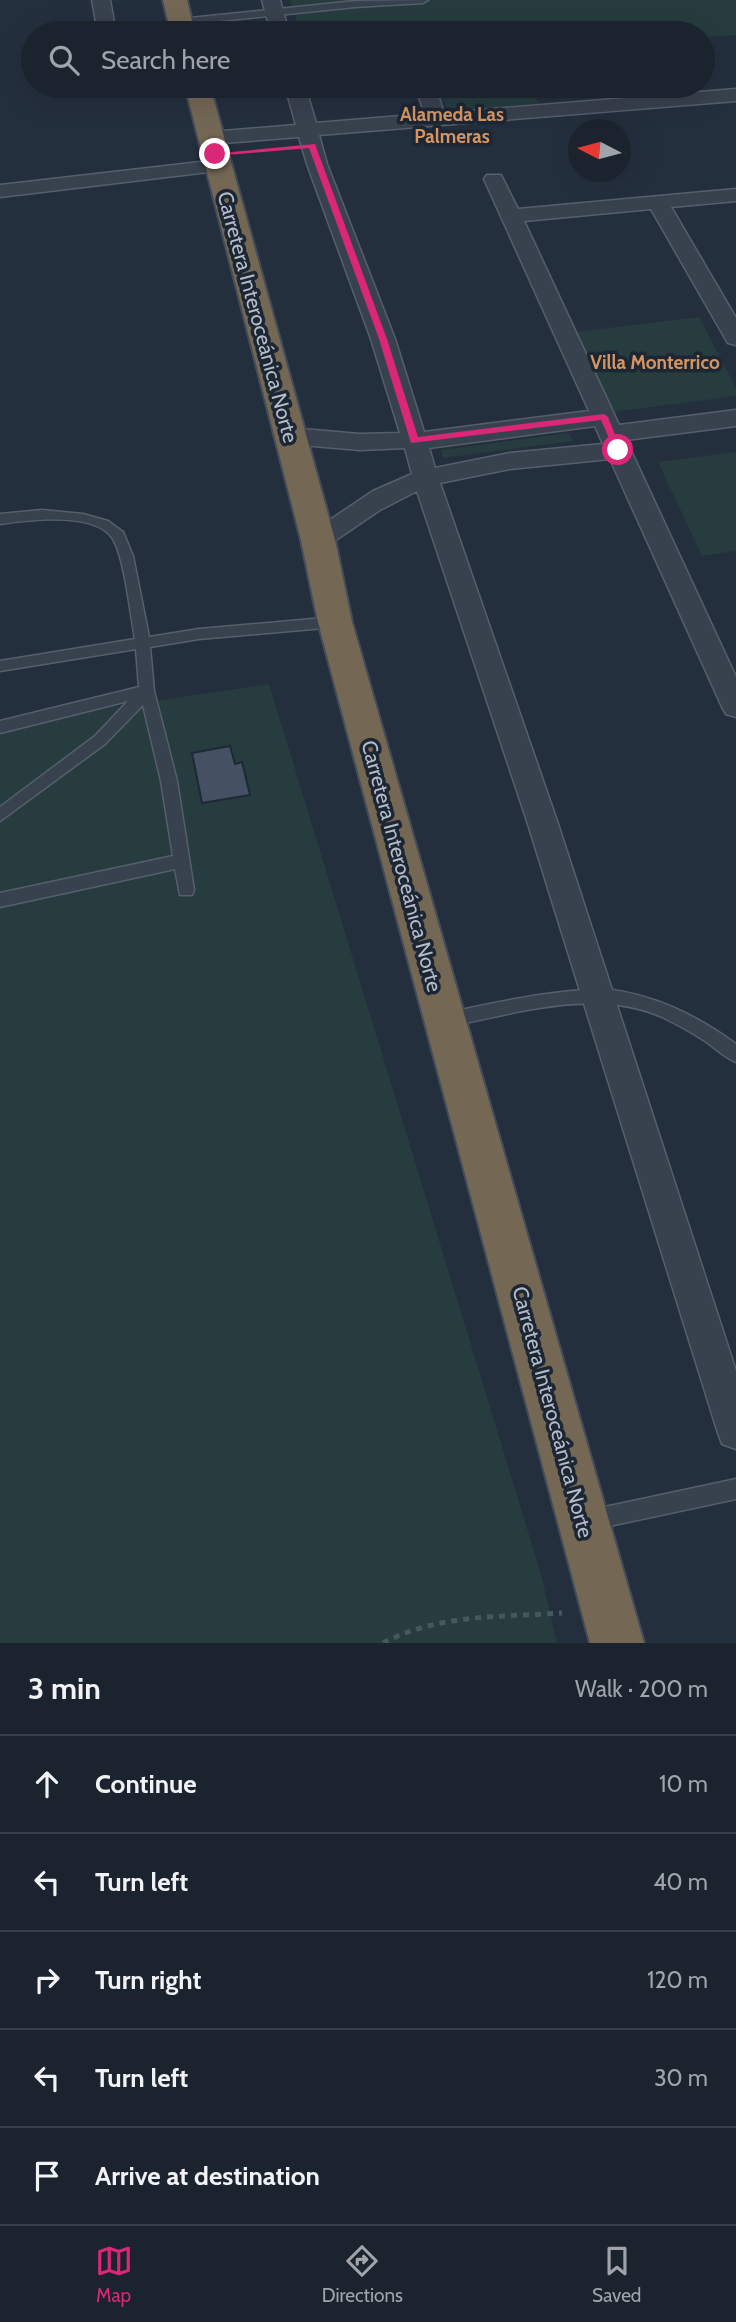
<!DOCTYPE html>
<meta charset="utf-8">
<style>
:root{--surface:#1b232e;--page:#282f3a;--text:#f1f3f6;--muted:#a0a4aa;--line:#39404a;--accent:#db2777}
body{margin:0;font-family:Cabin,sans-serif;background:var(--page);color:var(--text)}
.compass{position:absolute;left:568px;top:119px;width:63px;height:63px;border-radius:50%;background:var(--surface);box-shadow:0 7px 28px #0002;rotate:276deg}
.stop{position:absolute;width:21px;height:21px;margin:-16px;border:5px solid #db2777;border-radius:50%;background:#fff}
.stop.end{background:#db2777;border-color:#fff;box-shadow:0 2px 7px #0008}
.list{margin:0;padding:0;list-style:none}
h2{display:flex;justify-content:space-between;align-items:center;height:91px;margin:0;padding:0 28px;font-size:30px}
h2 small{font-size:23px;font-weight:400;color:var(--muted)}
.list li{display:grid;grid-template-columns:46px 1fr auto;gap:21px;align-items:center;box-sizing:border-box;height:98px;padding:0 28px;border-top:2px solid var(--line)}
.list b{display:block;font-size:26px;white-space:nowrap}
.list em{font-size:23px;font-style:normal;color:var(--muted)}
.icon{flex:none;width:38px;height:38px;fill:none;stroke:currentColor;stroke-width:2;stroke-linecap:round;stroke-linejoin:round}
.map{position:relative;flex:none;width:736px;height:1643px;overflow:hidden}
.search{position:absolute;background:var(--surface);box-shadow:0 7px 28px #0002;left:21px;right:21px;top:21px;height:77px;display:flex;align-items:center;gap:18px;box-sizing:border-box;padding:0 24px;border-radius:38px;color:var(--muted);font-size:26px}
.sheet{height:581px;background:var(--surface)}
nav{display:flex;justify-content:space-around;align-items:center;box-sizing:border-box;height:98px;border-top:2px solid var(--line);background:var(--surface);font-size:19px;color:var(--muted)}
nav a{display:grid;justify-items:center;gap:4px}
nav .on{color:var(--accent)}
.map>svg:first-child{display:block}
.green{fill:#263c3f}
.building{fill:#455162;stroke:#1f2835;stroke-width:2}
.lines{fill:none;stroke-linecap:round;stroke-linejoin:round}
.lane-casing{stroke:#565f6c;stroke-width:3}
.street-casing{stroke:#565f6c;stroke-width:3}
.highway-casing{stroke:#434c59;stroke-width:4}
.path{stroke:#44595c;stroke-width:5;stroke-dasharray:6 6;stroke-linecap:butt}
.lane{fill:#38414e;fill-rule:evenodd}
.street{fill:#38414e;fill-rule:evenodd}
.highway{fill:#746855;fill-rule:evenodd}
.route{fill:#db2777}
.labels{text-anchor:middle;dominant-baseline:central;stroke-width:7;stroke-linejoin:round;paint-order:stroke}
.far-neighbourhood-label{font-size:19px;font-weight:bold;fill:#d59563;stroke:#1d2633}
.street-label{font-size:21px;fill:#b4bcc9;stroke:#1d2633}
</style>
<div class="map">
<svg width="736" height="1643" viewBox="0 0 736 1643">
<rect width="100%" height="100%" fill="#242f3e"/>
<!-- green -->
<path class="green" d="M290 0H736V35L703 37V33H301Z
M438 86H531L539 104 448 113Z
M699 317 736 388V396L612 412 576 332Z
M569 433 573 441 443 458 441 450Z
M736 452V551L702 556 658 462Z
M269 684 541 1574 557 1643H0V724Z"/>
<!-- building -->
<path class="building" d="M230 746 235 764 242 762 250 795 202 803 192 753Z"/>
<g class="lines">
<defs>
<path id="lane" d="M428 0 423 3 355 7 180 25 175 22 180 19 355 1Z
M42 510 83 514 108 521 123 532 133 556 149 637 199 629 335 617 342 622 335 627 199 639 150 647 154 691 177 781 194 890 192 895H180L175 869 0 907V893L173 856 161 781 143 705 105 744 0 821V807L95 736 128 701 0 733V721L139 687 136 649 0 671V661L135 639C130 613 125 560 113 539 96 511 27 520 0 524V514Z
M606 989C655 995 696 1015 736 1044V1062C724 1057 715 1048 705 1041 691 1032 677 1024 662 1017 594 987 515 1014 446 1027L440 1025 437 1020 440 1015 446 1013C499 1002 551 990 606 989Z
M736 1479V1499L586 1531 579 1528 576 1521 579 1514 586 1511Z"/>
<path id="street" d="M92 0H110L116 33H98Z
M262 0H280L289 33H271Z
M285 86H305L316 123 425 114 415 86H435L444 113 736 89V101L319 135 327 164 395 339 424 432 589 411 484 179 487 175H501L518 209 736 189V201L671 207 736 318V345L728 343 725 338 651 209 524 221 619 425 736 410V426L626 440 736 677V717L726 714 722 707 610 459 510 469 440 483 557 821 736 1371V1449L722 1444 717 1430 527 821 417 491 380 510 327 546 318 549 309 546 305 540 309 534 373 491 412 474 405 448 360 450 290 444 281 441 278 436 281 431 290 428 360 434 400 433 371 339 307 164 299 137 211 144 204 142 201 138 204 134 211 132 296 125ZM595 426 603 444 510 453 435 468 429 448Z
M218 160 225 162 228 166 225 170 0 197V185Z"/>
<path id="highway" d="M163 0H187L195 33H171Z
M185 86H210L335 540 352 622 644 1643H590L318 622 301 540Z"/>
</defs>
<!-- lane casing -->
<use href="#lane" class="lane-casing"/>
<!-- street casing -->
<use href="#street" class="street-casing"/>
<!-- highway casing -->
<use href="#highway" class="highway-casing"/>
<!-- path -->
<path class="path" d="M383 1643C437 1614 502 1617 562 1613"/>
<!-- lane -->
<use href="#lane" class="lane"/>
<!-- street -->
<use href="#street" class="street"/>
<!-- highway -->
<use href="#highway" class="highway"/>
</g>
<!-- route -->
<path class="route" d="M315 144 387 339 418 437 604 414 608 417 622 452H615L601 420 411 443 379 339 309 148 215 156 211 154Z"/>
<g class="labels">
<!-- far-neighbourhood labels -->
<g class="far-neighbourhood-label">
<text x="452" y="114">Alameda Las<tspan x="452" dy="22">Palmeras</tspan></text>
<text x="655" y="362">Villa Monterrico</text>
</g>
<!-- street labels -->
<g class="street-label">
<text transform="translate(258 317) rotate(75)">Carretera Interoceánica Norte</text>
<text transform="translate(402 866) rotate(75)">Carretera Interoceánica Norte</text>
<text transform="translate(553 1412) rotate(75)">Carretera Interoceánica Norte</text>
</g>
</g>
</svg>
<svg class="compass" viewBox="-18 -18 36 36"><path d="M0-13l5 13h-10z" fill="#e53935"/><path d="M0 13l5-13h-10z" fill="#a0a4aa"/></svg>
<div class="stop" style="left:618px;top:450px"></div>
<div class="stop end" style="left:215px;top:154px"></div>
<div class="search"><svg class="icon" aria-label="search" viewBox="0 0 24 24"><circle cx="10" cy="10" r="6"/><path d="M15 15l6 6"/></svg>Search here</div>
</div>
<section class="sheet">
<h2>3 min<small>Walk · 200 m</small></h2>
<ul class="list">
<li><svg class="icon" aria-label="ahead" viewBox="0 0 24 24"><path d="M12 20V5M6 11l6-6 6 6"/></svg><div><b>Continue</b></div><em>10 m</em></li>
<li><svg class="icon" aria-label="left" viewBox="0 0 24 24"><path d="M17 20v-9H6M10 6l-5 5 5 5"/></svg><div><b>Turn left</b></div><em>40 m</em></li>
<li><svg class="icon" aria-label="right" viewBox="0 0 24 24"><path d="M7 20v-9h11M14 6l5 5-5 5"/></svg><div><b>Turn right</b></div><em>120 m</em></li>
<li><svg class="icon" aria-label="left" viewBox="0 0 24 24"><path d="M17 20v-9H6M10 6l-5 5 5 5"/></svg><div><b>Turn left</b></div><em>30 m</em></li>
<li><svg class="icon" aria-label="arrive" viewBox="0 0 24 24"><path d="M6 21V4h12l-3 4 3 4H6"/></svg><div><b>Arrive at destination</b></div></li>
</ul>
</section>
<nav>
<a class="on"><svg class="icon" aria-label="map" viewBox="0 0 24 24"><path d="M3 6l6-2 6 2 6-2v14l-6 2-6-2-6 2zM9 4v14M15 6v14"/></svg>Map</a>
<a><svg class="icon" aria-label="directions" viewBox="0 0 24 24"><path d="M12 3l9 9-9 9-9-9zM9 14v-3h6M13 9l2 2-2 2"/></svg>Directions</a>
<a><svg class="icon" aria-label="saved" viewBox="0 0 24 24"><path d="M7 4h10v16l-5-4-5 4z"/></svg>Saved</a>
</nav>
